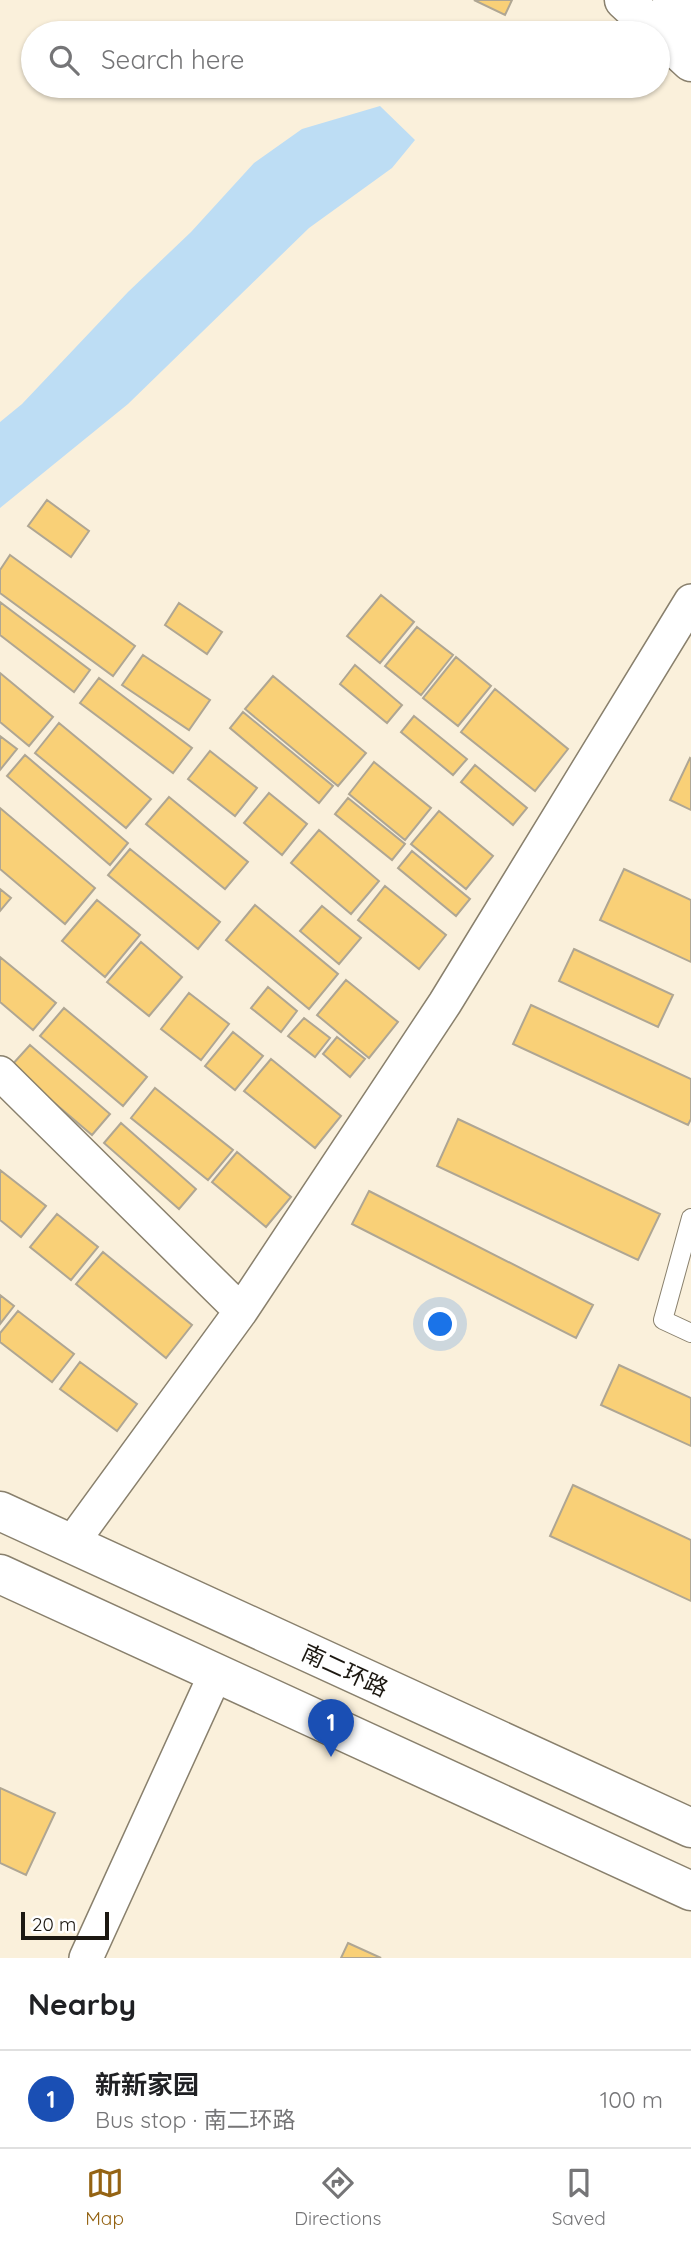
<!DOCTYPE html>
<meta charset="utf-8">
<style>
:root{--surface:#fff;--page:#f6f6f6;--text:#202124;--muted:#757577;--line:#e0e0e0;--accent:#946313}
body{margin:0;font-family:Quicksand,"Noto Sans SC",sans-serif;background:var(--page);color:var(--text)}
.scale{position:absolute;left:21px;bottom:18px;width:88px;box-sizing:border-box;padding-left:7px;border:4px solid #1c1811;border-top:0;font-size:19px;line-height:24px;white-space:nowrap;color:#1c1811;-webkit-text-stroke:5px #fff;paint-order:stroke}
.you{position:absolute;left:441px;top:1325px;width:24px;height:24px;margin:-18px;border:5px solid #fff;border-radius:50%;background:#1a73e8;box-shadow:0 0 0 10px #1a73e833}
.badge{display:grid;place-items:center;width:46px;height:46px;border-radius:50%;background:var(--accent);color:#fff;font-size:23px;font-weight:700}
.pin{position:absolute;translate:-50% -58px;filter:drop-shadow(0 2px 4px #0008)}
.pin::after{content:'';position:absolute;top:37px;width:24px;height:21px;background:inherit;clip-path:polygon(0 0,100% 0,50% 100%)}
.list{margin:0;padding:0;list-style:none}
h2{display:flex;justify-content:space-between;align-items:center;height:91px;margin:0;padding:0 28px;font-size:30px}
h2 small{font-size:23px;font-weight:400;color:var(--muted)}
.list li{display:grid;grid-template-columns:46px 1fr auto;gap:21px;align-items:center;box-sizing:border-box;height:98px;padding:0 28px;border-top:2px solid var(--line)}
.list b{display:block;font-size:26px;white-space:nowrap}
.list p{margin:0;font-size:23px;white-space:nowrap;color:var(--muted)}
.list em{font-size:23px;font-style:normal;color:var(--muted)}
.icon{flex:none;width:38px;height:38px;fill:none;stroke:currentColor;stroke-width:2;stroke-linecap:round;stroke-linejoin:round}
.map{position:relative;flex:none;width:691px;height:1958px;overflow:hidden}
.search{position:absolute;background:var(--surface);box-shadow:0 2px 5px #0004;left:21px;right:21px;top:21px;height:77px;display:flex;align-items:center;gap:18px;box-sizing:border-box;padding:0 24px;border-radius:38px;color:var(--muted);font-size:26px}
.sheet{height:189px;background:var(--surface)}
nav{display:flex;justify-content:space-around;align-items:center;box-sizing:border-box;height:98px;border-top:2px solid var(--line);background:var(--surface);font-size:19px;color:var(--muted)}
nav a{display:grid;justify-items:center;gap:4px}
nav .on{color:var(--accent)}
.map>svg:first-child{display:block}
.water{fill:#bdddf4}
.building{fill:#f9d077;stroke:#afa693;stroke-width:2}
.lines{fill:none;stroke-linecap:round;stroke-linejoin:round}
.service-casing{stroke:#89806d;stroke-width:20}
.minor-casing{stroke:#89806d;stroke-width:36}
.secondary-casing{stroke:#89806d;stroke-width:41}
.primary-casing{stroke:#89806d;stroke-width:41}
.service{stroke:#fff;stroke-width:18}
.minor{stroke:#fff;stroke-width:33}
.secondary{stroke:#fff;stroke-width:38}
.primary{stroke:#fff;stroke-width:38}
.labels{text-anchor:middle;dominant-baseline:central;stroke-width:7;stroke-linejoin:round;paint-order:stroke}
.street-label{font-size:23px;fill:#1c1811;stroke:#fff}
</style>
<div class="map">
<svg width="691" height="1958" viewBox="0 0 691 1958">
<rect width="100%" height="100%" fill="#faf0db"/>
<!-- water -->
<path class="water" d="M380 106 415 140 392 168 309 228 128 404 0 508V422L22 404 128 292 191 232 254 163 302 129Z"/>
<!-- building -->
<path class="building" d="M474 0H512L505 15Z
M47 500 89 531 71 557 28 526Z
M10 555 135 646 113 676 0 593V570Z
M381 595 414 622 380 663 347 636Z
M0 602 90 670 74 692 0 635Z
M179 603 222 632 207 654 165 625Z
M417 627 453 655 421 695 385 666Z
M143 655 210 700 189 730 122 685Z
M456 657 491 686 458 726 423 698Z
M355 665 402 705 387 723 340 684Z
M0 673 53 717 29 746 0 722Z
M273 676 366 753 338 786 245 709Z
M99 678 192 748 173 773 80 703Z
M495 689 568 749 535 791 461 732Z
M243 712 333 786 319 803 230 728Z
M414 716 467 759 453 775 401 732Z
M59 723 151 799 126 828 35 753Z
M0 736 17 749 0 770Z
M210 751 257 788 235 816 188 779Z
M25 755 128 843 110 865 7 776Z
M690 758 691 759V810L670 800Z
M374 762 431 808 405 840 349 794Z
M475 765 527 808 513 825 461 782Z
M269 793 307 824 282 855 244 823Z
M169 797 248 862 225 889 146 824Z
M348 798 405 844 392 860 335 814Z
M0 808 95 888 65 924 0 869Z
M439 811 493 856 466 889 411 844Z
M319 830 379 881 351 914 291 863Z
M130 849 220 922 198 949 108 875Z
M412 851 470 899 456 916 398 868Z
M624 869 691 900V962L600 920Z
M385 886 446 935 419 969 358 920Z
M0 889 11 898 0 911Z
M97 900 140 935 105 977 62 941Z
M255 905 338 974 309 1009 226 940Z
M322 906 361 938 339 964 300 931Z
M141 942 182 977 149 1016 107 982Z
M574 949 673 995 658 1027 559 981Z
M0 957 56 1003 33 1030 0 1002Z
M346 980 398 1022 369 1058 317 1015Z
M268 987 297 1011 281 1032 251 1008Z
M189 993 229 1024 201 1060 161 1029Z
M531 1005 691 1079V1119L688 1125 513 1044Z
M64 1008 147 1077 123 1106 40 1036Z
M304 1018 330 1038 315 1057 288 1036Z
M233 1032 263 1056 235 1090 205 1066Z
M337 1037 365 1059 350 1077 323 1054Z
M30 1045 110 1114 92 1135 11 1066Z
M271 1059 341 1116 315 1148 244 1091Z
M155 1088 233 1150 208 1180 131 1118Z
M458 1119 660 1214 638 1260 437 1166Z
M121 1123 196 1189 179 1209 104 1143Z
M237 1152 291 1197 266 1227 212 1182Z
M0 1170 46 1206 21 1237 0 1220Z
M369 1191 593 1305 576 1338 352 1224Z
M57 1214 98 1247 71 1280 30 1247Z
M103 1252 192 1325 166 1358 76 1284Z
M0 1295 14 1306 0 1324Z
M18 1311 74 1354 52 1382 0 1342V1333Z
M80 1362 137 1404 117 1431 60 1389Z
M619 1365 691 1398V1446L601 1405Z
M573 1485 691 1540V1601L550 1536Z
M0 1788 55 1813 26 1875 0 1863Z
M348 1943 381 1958H341Z"/>
<g class="lines">
<defs>
<path id="service" d="M691 1218 663 1320 691 1333"/>
<path id="minor" d="M0 1073 241 1311
M71 1544 241 1311 445 1003 691 601
M86 1958 216 1673"/>
<path id="secondary" d="M624 0 691 62
M672 0 691 19"/>
<path id="primary" d="M0 1511 691 1828
M0 1574 691 1891"/>
</defs>
<!-- service casing -->
<use href="#service" class="service-casing"/>
<!-- minor casing -->
<use href="#minor" class="minor-casing"/>
<!-- secondary casing -->
<use href="#secondary" class="secondary-casing"/>
<!-- primary casing -->
<use href="#primary" class="primary-casing"/>
<!-- service -->
<use href="#service" class="service"/>
<!-- minor -->
<use href="#minor" class="minor"/>
<!-- secondary -->
<use href="#secondary" class="secondary"/>
<!-- primary -->
<use href="#primary" class="primary"/>
</g>
<g class="labels">
<!-- street labels -->
<g class="street-label">
<text transform="translate(345 1670) rotate(25)">南二环路</text>
</g>
</g>
</svg>
<div class="scale">20 m</div>
<div class="you"></div>
<div class="pin badge" style="left:331px;top:1757px;background:#1a4fb4">1</div>
<div class="search"><svg class="icon" aria-label="search" viewBox="0 0 24 24"><circle cx="10" cy="10" r="6"/><path d="M15 15l6 6"/></svg>Search here</div>
</div>
<section class="sheet">
<h2>Nearby<small></small></h2>
<ul class="list">
<li><span class="badge" style="background:#1a4fb4">1</span><div><b>新新家园</b><p>Bus stop · 南二环路</p></div><em>100 m</em></li>
</ul>
</section>
<nav>
<a class="on"><svg class="icon" aria-label="map" viewBox="0 0 24 24"><path d="M3 6l6-2 6 2 6-2v14l-6 2-6-2-6 2zM9 4v14M15 6v14"/></svg>Map</a>
<a><svg class="icon" aria-label="directions" viewBox="0 0 24 24"><path d="M12 3l9 9-9 9-9-9zM9 14v-3h6M13 9l2 2-2 2"/></svg>Directions</a>
<a><svg class="icon" aria-label="saved" viewBox="0 0 24 24"><path d="M7 4h10v16l-5-4-5 4z"/></svg>Saved</a>
</nav>
